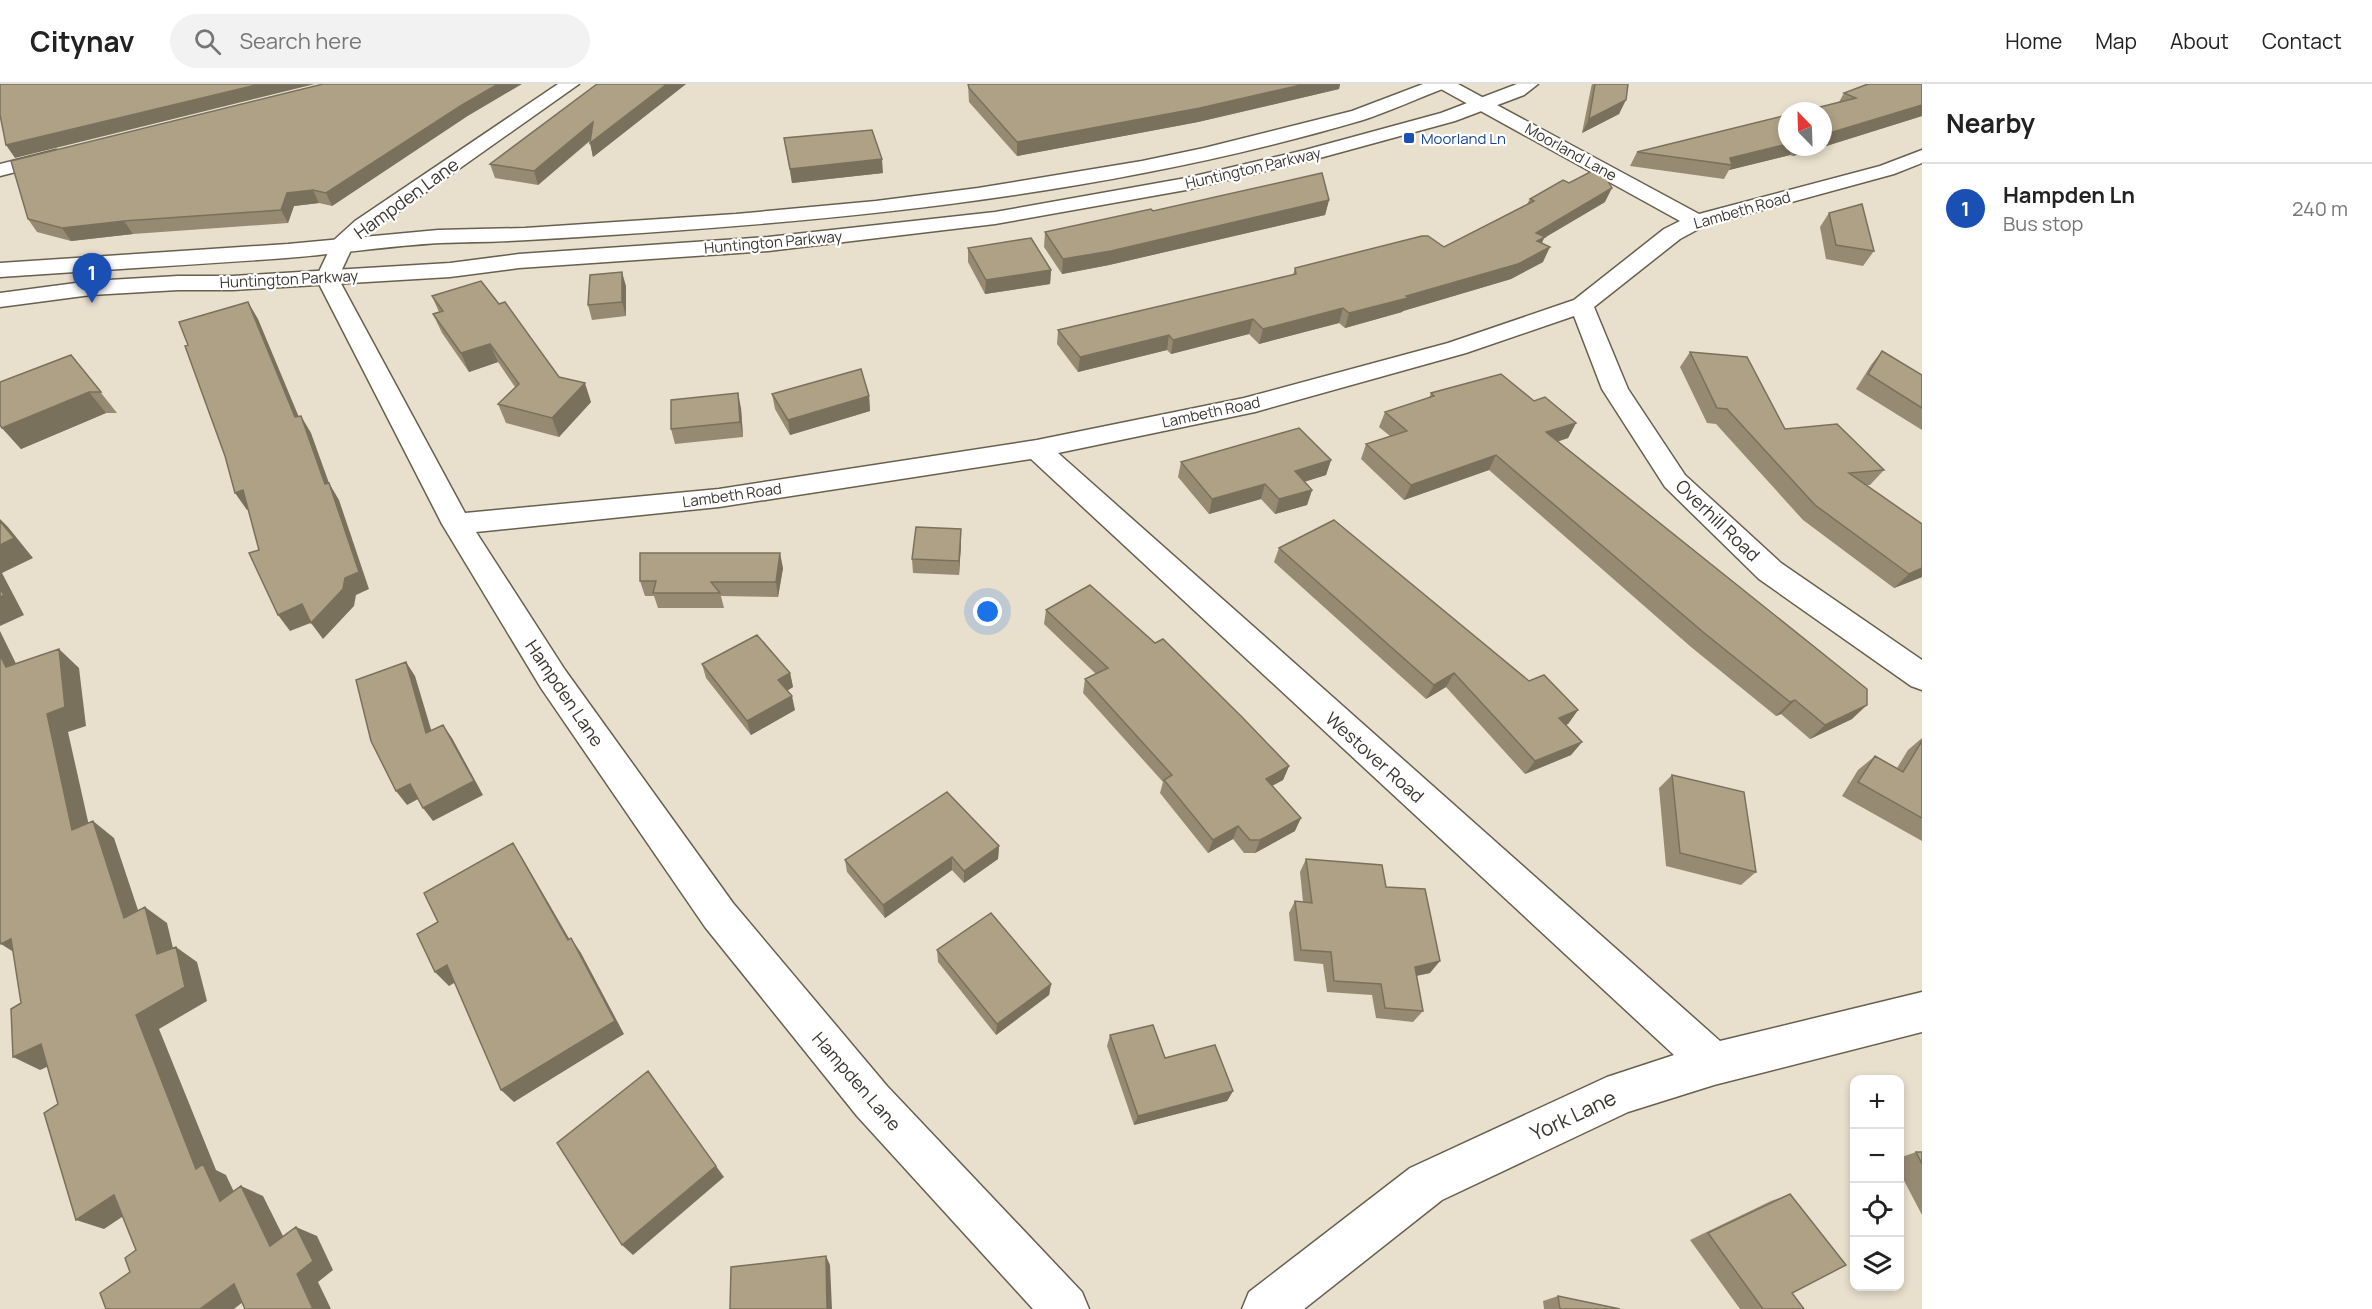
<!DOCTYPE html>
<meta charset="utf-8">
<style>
:root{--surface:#fff;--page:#f2f2f2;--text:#222;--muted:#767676;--line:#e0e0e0;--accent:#ea580c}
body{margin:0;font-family:Manrope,sans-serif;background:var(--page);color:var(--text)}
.controls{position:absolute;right:18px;bottom:18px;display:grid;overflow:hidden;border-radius:12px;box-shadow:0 3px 9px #0003}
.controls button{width:54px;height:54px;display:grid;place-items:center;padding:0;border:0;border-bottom:2px solid var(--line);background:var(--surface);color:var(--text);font:30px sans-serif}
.compass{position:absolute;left:1778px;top:18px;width:54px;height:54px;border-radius:50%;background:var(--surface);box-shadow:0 3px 9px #0003;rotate:337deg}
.you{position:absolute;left:988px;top:528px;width:21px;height:21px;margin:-15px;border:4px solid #fff;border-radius:50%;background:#1a73e8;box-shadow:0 0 0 9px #1a73e833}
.badge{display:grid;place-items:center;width:39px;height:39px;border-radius:50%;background:var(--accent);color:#fff;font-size:20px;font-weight:700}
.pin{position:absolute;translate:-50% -50px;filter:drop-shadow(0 2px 3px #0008)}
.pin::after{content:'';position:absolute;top:32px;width:21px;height:18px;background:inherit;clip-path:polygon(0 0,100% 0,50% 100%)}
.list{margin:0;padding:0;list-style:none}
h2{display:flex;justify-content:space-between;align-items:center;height:78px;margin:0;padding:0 24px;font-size:26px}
h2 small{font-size:20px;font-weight:400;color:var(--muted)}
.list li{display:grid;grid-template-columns:39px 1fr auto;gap:18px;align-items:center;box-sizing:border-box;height:90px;padding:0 24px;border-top:2px solid var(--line)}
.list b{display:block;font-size:22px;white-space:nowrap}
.list p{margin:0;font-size:20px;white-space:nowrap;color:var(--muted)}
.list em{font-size:20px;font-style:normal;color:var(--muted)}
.icon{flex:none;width:33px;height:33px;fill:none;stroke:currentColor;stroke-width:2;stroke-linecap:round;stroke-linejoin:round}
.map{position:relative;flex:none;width:1922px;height:1225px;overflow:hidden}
header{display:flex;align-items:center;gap:36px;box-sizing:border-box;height:84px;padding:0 30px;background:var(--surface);border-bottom:2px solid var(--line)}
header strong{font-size:28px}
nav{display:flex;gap:33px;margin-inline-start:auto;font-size:21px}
.search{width:420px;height:54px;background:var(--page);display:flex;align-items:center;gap:15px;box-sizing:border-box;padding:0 21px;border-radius:33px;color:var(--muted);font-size:22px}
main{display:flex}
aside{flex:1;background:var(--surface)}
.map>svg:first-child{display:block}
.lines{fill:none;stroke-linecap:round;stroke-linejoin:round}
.street-casing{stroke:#67604f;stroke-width:3}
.secondary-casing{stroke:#67604f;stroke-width:3}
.street{fill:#fff;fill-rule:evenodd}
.secondary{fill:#fff;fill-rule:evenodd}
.wall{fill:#968a72}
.shaded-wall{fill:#7a715d}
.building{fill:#aea185;stroke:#7a715d;stroke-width:1.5}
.transit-dot{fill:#1a4fb4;stroke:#fff;stroke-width:2}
.labels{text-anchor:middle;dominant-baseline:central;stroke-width:4.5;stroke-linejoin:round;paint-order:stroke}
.far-transit-label{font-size:15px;fill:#164399;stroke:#fff;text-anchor:start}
.far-street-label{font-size:15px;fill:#3b3730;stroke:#fff}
.street-label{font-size:18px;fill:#3b3730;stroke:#fff}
.near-street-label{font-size:21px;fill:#3b3730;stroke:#fff}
</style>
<header>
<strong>Citynav</strong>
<div class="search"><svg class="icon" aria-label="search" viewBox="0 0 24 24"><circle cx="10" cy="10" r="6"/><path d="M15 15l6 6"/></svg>Search here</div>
<nav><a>Home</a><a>Map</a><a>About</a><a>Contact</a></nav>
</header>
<main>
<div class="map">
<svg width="1922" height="1225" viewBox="0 0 1922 1225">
<rect width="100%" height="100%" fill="#e8dfcc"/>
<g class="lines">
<defs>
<path id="street" d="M558 0H579L371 147 352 164 338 194 465 429 719 405 1037 356 1244 314 1448 259 1574 216 1664 145 1680 137 1439 4 1436 0H1458L1699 130 1880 82 1922 66V79L1894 90 1704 142 1680 155 1594 223 1628 305 1685 391 1781 479 1922 576V606L1911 602 1759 495 1665 403 1602 305 1574 232 1466 269 1255 328 1058 369 1720 957 1922 908V948L1714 1001 1628 1028 1442 1116 1304 1225H1242L1249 1208 1410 1084 1607 993 1674 971 1031 375 719 423 476 448 565 586 733 819 887 1002 1082 1208 1089 1225H1033L857 1032 705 843 541 604 442 440 316 194 334 156 355 137Z
M56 66 63 68 66 72 63 76 0 92V80Z"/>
<path id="secondary" d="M1423 0H1448L1445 4C1418 14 1391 27 1363 36 1092 116 809 140 528 156 499 158 469 158 440 159 389 162 337 170 286 174 191 181 95 186 0 193V179L288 160 438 146 525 144 736 130 876 117 978 104 1142 77 1204 64 1352 27Z
M1517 0H1538L1524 11 1455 37 1316 75 1186 106 995 140 768 167 519 184 450 193 233 206H178L91 211 0 223V209L91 197 178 192H233L450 179 519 170 768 153 995 128 1186 94 1305 66 1441 29Z"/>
</defs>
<!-- street casing -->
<use href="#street" class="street-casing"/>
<!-- secondary casing -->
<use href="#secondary" class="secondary-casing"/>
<!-- street -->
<use href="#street" class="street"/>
<!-- secondary -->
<use href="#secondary" class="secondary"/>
</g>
<!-- wall -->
<path class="wall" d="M597 0H686L593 73 590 57 538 101 495 94 490 80Z
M968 0H1340L1339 5 1198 38 1017 72 969 18Z
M1592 0H1628L1619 30 1582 49 1591 4Z
M1922 0V32L1823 63 1839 18 1844 9Z
M466 33 332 122 319 119 294 122 288 139 133 150 71 157 37 148 28 135Z
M784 54 883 89 792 99Z
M1787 63H1822L1793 72 1790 71 1729 86 1724 95 1630 82 1637 68Z
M1530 115 1605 118 1544 154 1542 159 1543 178 1511 195 1403 227 1402 228 1345 244 1339 239 1259 260 1249 250 1171 270 1167 266 1078 288 1057 260 1058 246 1293 191 1295 184 1444 163 1527 120Z
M1329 116 1325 131 1109 181 1062 190 1044 163 1045 148 1153 127Z
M1829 129 1874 167 1863 182 1826 175 1820 143Z
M968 164 1051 186 1050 200 985 210 968 178Z
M626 202V232L592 236 588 221Z
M432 212 499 220 559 293 591 318 559 353 506 339 498 320 515 303 498 278 469 288 442 249 433 230 439 228Z
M1882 267 1922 291V346L1856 305 1871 281Z
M1690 268 1785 345 1884 386 1870 401H1867L1922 493 1894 504 1803 436 1716 340 1707 339 1680 283Z
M71 271 117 329H106L21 365 2 344Z
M1431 309 1534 317 1576 339 1568 354 1557 358 1852 635 1810 655 1781 630 1776 632 1691 563 1489 386 1404 416 1361 375 1366 360 1390 352 1379 343 1385 328 1429 314Z
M772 310 869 312 870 327 790 351 775 325Z
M741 324 743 353 675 360 671 345Z
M1331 376 1326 391 1304 398 1312 406 1307 421 1275 430 1261 415 1209 430 1178 393 1181 378Z
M961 460 959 491 913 489 912 475Z
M1279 464 1529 597 1578 626 1568 640 1566 641 1582 658 1571 671 1525 690 1446 603 1426 615 1274 478Z
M783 484 778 513 721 512 724 524H658L654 512H645L640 497Z
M1046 526 1289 682 1283 696 1272 702 1295 747 1255 769H1244L1233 755 1208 769 1160 709 1163 698 1083 609 1085 595 1096 590 1044 540Z
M702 580 790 589 793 603 787 607 795 626 751 651 706 594Z
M1922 654V757L1842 712 1858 686 1875 672 1897 684 1908 666Z
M1672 691 1756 788 1741 801 1666 782 1659 704Z
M999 762 998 775 964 799 952 786 885 834 847 788 845 776Z
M1306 775 1386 803 1430 889 1416 892 1423 927 1413 938 1376 934 1372 911 1327 908 1323 880 1294 877 1289 829 1295 817 1303 818 1300 788Z
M937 866 1051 900 1049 911 996 951 938 878Z
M1110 951 1165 974 1233 1007 1227 1017 1134 1041 1107 962Z
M1916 1068H1922V1131L1899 1087V1074Z
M1790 1110 1792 1209 1804 1225H1740L1690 1156 1771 1117Z
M1558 1212 1620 1225H1544L1543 1217Z"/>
<!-- shaded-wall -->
<path class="shaded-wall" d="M260 0H315L15 74 6 61Z
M498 0H522L466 33 332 122 326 109 462 21Z
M667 0H686L593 73 590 59Z
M1305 0H1340L1339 5 1198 38 1017 72V58Z
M1626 16 1619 30 1582 49 1589 35Z
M1922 21V32L1823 63V51Z
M593 38 596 51 538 101 534 87Z
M1787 60V63H1795L1790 71 1729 86 1732 81 1730 74Z
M1798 63H1822L1793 72Z
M882 75 883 89 792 99 790 85Z
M1612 104 1605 118 1544 154 1538 167 1536 149Z
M313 106 319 119 294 122 288 139 281 126 287 109Z
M1329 116 1325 131 1109 181 1062 190 1063 175Z
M124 137 133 150 71 157 62 144Z
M1550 163 1543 178 1511 195 1403 227 1402 228 1345 244 1349 229 1406 212Z
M1051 186 1050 200 985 210 986 196Z
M622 188 626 202V232L622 218Z
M248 218 258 235 306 350 295 333Z
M1343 224 1339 239 1259 260 1263 245Z
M1253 235 1249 250 1171 270 1173 256Z
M1169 251 1167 266 1078 288 1080 273Z
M490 260 498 278 469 288 461 269Z
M585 299 591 318 559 353 552 334Z
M89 308 106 329 21 365 2 344Z
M738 309 741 324 743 353 740 338Z
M869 312 870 327 790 351 788 336Z
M301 332 311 349 329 399 339 416 369 505 356 511 354 522 323 555 311 539 313 538 290 547 278 531 325 400Z
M1576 339 1568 354 1538 363 1546 348Z
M1496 371 1489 386 1404 416 1411 401Z
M1331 376 1326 391 1290 402 1295 387Z
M1265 400 1261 415 1209 430 1212 415Z
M243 406 255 423 247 426 235 409Z
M1312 406 1307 421 1275 430 1279 415Z
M0 435 8 443 33 474 2 489 24 531 0 542Z
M961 445V460L959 491V477Z
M780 469 783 484 778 513 776 498Z
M1922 484V493L1894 504 1909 490Z
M0 547 27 602 6 583 0 571Z
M59 565 79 584 86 642 68 648 94 764 72 746 47 630Z
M406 578 415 592 436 662 426 649Z
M790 589 793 603 781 610 778 596Z
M1454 589 1446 603 1426 615 1434 601Z
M792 612 795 626 751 651 747 637Z
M1795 616 1781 630 1776 632 1790 618Z
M1867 621 1852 635 1810 655 1825 641Z
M1578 626 1568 640 1549 648 1559 634Z
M443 641 452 654 483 711 433 737 423 724Z
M1582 658 1571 671 1525 690 1535 677Z
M1289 682 1283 696 1260 708 1266 695Z
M410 700 420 714 407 721 396 707Z
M1301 734 1295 747 1255 769 1260 756Z
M93 737 114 754 146 850 124 834Z
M1238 742 1233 755 1208 769 1213 756Z
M513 759 523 775 578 870 568 856Z
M999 762 998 775 964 799V787Z
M952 773V786L885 834 883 821Z
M145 823 167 839 178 885 157 870Z
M571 854 581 869 624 950 514 1018 501 1006Z
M11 855 26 876 1 860Z
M176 863 197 878 207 917 159 945 216 1086 226 1091 243 1127 220 1117 196 1085 136 931Z
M1440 877 1430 889 1405 894 1415 883Z
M447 881 461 895 449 902 435 888Z
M1051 900 1049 911 996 951 997 940Z
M41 960 67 974 40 986 13 973Z
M1233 1007 1227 1017 1134 1041 1138 1032Z
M716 1082 724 1093 633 1171 622 1161Z
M241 1102 263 1112 292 1170 270 1162Z
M114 1111 140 1121 104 1145 76 1136Z
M296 1143 317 1152 333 1186 318 1198 331 1225H313L297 1190Z
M826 1172 830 1181 832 1225H827Z
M234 1200 257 1207 234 1225H200Z"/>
<!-- building -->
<path class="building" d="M0 0H260L6 61 0 31Z
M323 0H498L462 21 326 109 313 106 287 109 281 126 124 137 62 144 28 135 11 77Z
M597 0H667L590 59 593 38 534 87 490 80Z
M968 0H1305L1200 24 1017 58 969 4Z
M1595 0H1628L1626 16 1589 35Z
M1868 0H1922V21L1823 51V27H1804L1856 14 1844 9Z
M1787 31V60L1730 74 1732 81 1637 68Z
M872 46 882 75 790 85 784 54Z
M1600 83 1612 104 1536 149 1545 153 1537 157 1550 163 1518 180 1406 212 1408 214 1349 229 1343 224 1263 245 1253 235 1173 256 1169 251 1080 273 1058 246 1296 190 1295 184 1422 152H1428L1444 163 1534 117 1530 115 1563 96 1569 99Z
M1322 89 1329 116 1111 167 1063 175 1045 148 1151 125 1153 127Z
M1862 120 1874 167 1836 161 1829 129Z
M1031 154 1051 186 986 196 968 164Z
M622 188V218L588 221 590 191Z
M481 197 499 220 505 218 559 293 585 299 552 334 498 320 519 300 490 260 461 269 433 230 443 227 432 212Z
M248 218 295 333 301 332 325 400 329 399 359 488 345 494 343 505 311 539 302 520 278 531 249 469 259 466 243 406 235 409 225 372 185 262 188 261 179 238Z
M1882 267 1922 291V324L1868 290Z
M1690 268 1747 273 1785 345 1837 340 1884 386 1849 389 1922 440V484L1909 490 1815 421 1727 325 1717 324Z
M71 271 101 308H89L2 344 0 341V298Z
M861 285 869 312 788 336 772 310Z
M1501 290 1534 317 1545 313 1576 339 1546 348 1867 605V621L1825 641 1795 616 1790 618 1703 548 1496 371 1411 401 1366 360 1407 347 1385 328 1434 312 1431 309Z
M738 309 740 338 671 345V316Z
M1299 344 1331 376 1295 387 1312 406 1279 415 1265 400 1212 415 1181 378Z
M1334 436 1529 597 1544 591 1578 626 1559 634 1582 658 1535 677 1454 589 1434 601 1279 464Z
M0 437 14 454 0 461Z
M916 443 961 445 959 477 912 475Z
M640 469H780L776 498H711L720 509H653L656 497H640Z
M1090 501 1155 559 1163 555 1242 633 1289 682 1266 695 1301 734 1260 756H1250L1238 742 1213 756 1164 696 1172 691 1085 595 1108 584 1046 526Z
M0 505 4 511 0 513Z
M757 551 790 589 778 596 792 612 747 637 702 580Z
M59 565 65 623 47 630 72 746 93 737 124 834 145 823 157 870 176 863 185 903 136 931 196 1085 203 1080 220 1117 241 1102 270 1162 296 1143 313 1177 297 1190 313 1225H245L234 1200 200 1225H106L100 1209 130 1188 125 1174 136 1166 114 1111 76 1136 44 1029 58 1020 41 960 13 973 11 925 21 919 11 855 1 860 0 857V571L6 583Z
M406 578 426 649 443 641 474 697 423 724 410 700 396 707 371 657 356 596Z
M1922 657V734L1858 698 1875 672 1903 688Z
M1672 691 1744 708 1756 788 1680 769Z
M947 708 999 762 964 787 952 773 883 821 845 776Z
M513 759 568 856 571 854 615 937 501 1006 447 881 435 888 417 850 438 838 424 809Z
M1306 775 1382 781 1386 803 1425 805 1440 877 1415 883 1423 927 1385 924 1381 900 1334 897 1331 868 1301 866 1295 817 1312 819Z
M991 829 1051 900 997 940 937 866Z
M1153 941 1165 974 1215 961 1233 1007 1138 1032 1110 951Z
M648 987 716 1082 622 1161 557 1059Z
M1916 1068H1922V1080Z
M1790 1110 1846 1181 1792 1209 1804 1225H1763L1708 1149Z
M826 1172 827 1225H730L731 1183Z
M1558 1212 1620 1225H1560Z"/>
<!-- markers -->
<rect class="transit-dot" x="1403" y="48" width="12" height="12" rx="3"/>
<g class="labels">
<!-- far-transit labels -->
<g class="far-transit-label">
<text x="1421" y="54">Moorland Ln</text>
</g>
<!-- far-street labels -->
<g class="far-street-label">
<text transform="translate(1571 68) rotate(29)">Moorland Lane</text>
<text transform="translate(1253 84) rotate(-13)">Huntington Parkway</text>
<text transform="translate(1742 126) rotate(-16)">Lambeth Road</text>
<text transform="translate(773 158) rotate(-5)">Huntington Parkway</text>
<text transform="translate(289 195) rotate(-3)">Huntington Parkway</text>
<text transform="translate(1211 328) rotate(-12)">Lambeth Road</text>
<text transform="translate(732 411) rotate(-8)">Lambeth Road</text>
</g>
<!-- street labels -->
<g class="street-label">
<text transform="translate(406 114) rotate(-36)">Hampden Lane</text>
<text transform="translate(1718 436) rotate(44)">Overhill Road</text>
<text transform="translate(565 609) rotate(56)">Hampden Lane</text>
<text transform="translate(1375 673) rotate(42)">Westover Road</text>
<text transform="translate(857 997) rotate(49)">Hampden Lane</text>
</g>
<!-- near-street labels -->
<g class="near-street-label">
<text transform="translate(1573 1031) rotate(-25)">York Lane</text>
</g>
</g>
</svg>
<div class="controls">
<button>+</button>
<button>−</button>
<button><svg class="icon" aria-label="locate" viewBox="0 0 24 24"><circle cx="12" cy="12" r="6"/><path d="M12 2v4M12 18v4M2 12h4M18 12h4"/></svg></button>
<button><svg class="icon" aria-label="layers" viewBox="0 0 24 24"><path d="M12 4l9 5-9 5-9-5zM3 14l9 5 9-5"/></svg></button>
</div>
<svg class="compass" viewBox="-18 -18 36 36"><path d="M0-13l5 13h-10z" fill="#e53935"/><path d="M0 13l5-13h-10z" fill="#767676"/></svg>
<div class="you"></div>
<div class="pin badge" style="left:92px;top:219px;background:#1a4fb4">1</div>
</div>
<aside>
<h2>Nearby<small></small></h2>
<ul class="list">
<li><span class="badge" style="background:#1a4fb4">1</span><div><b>Hampden Ln</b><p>Bus stop</p></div><em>240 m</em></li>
</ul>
</aside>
</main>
